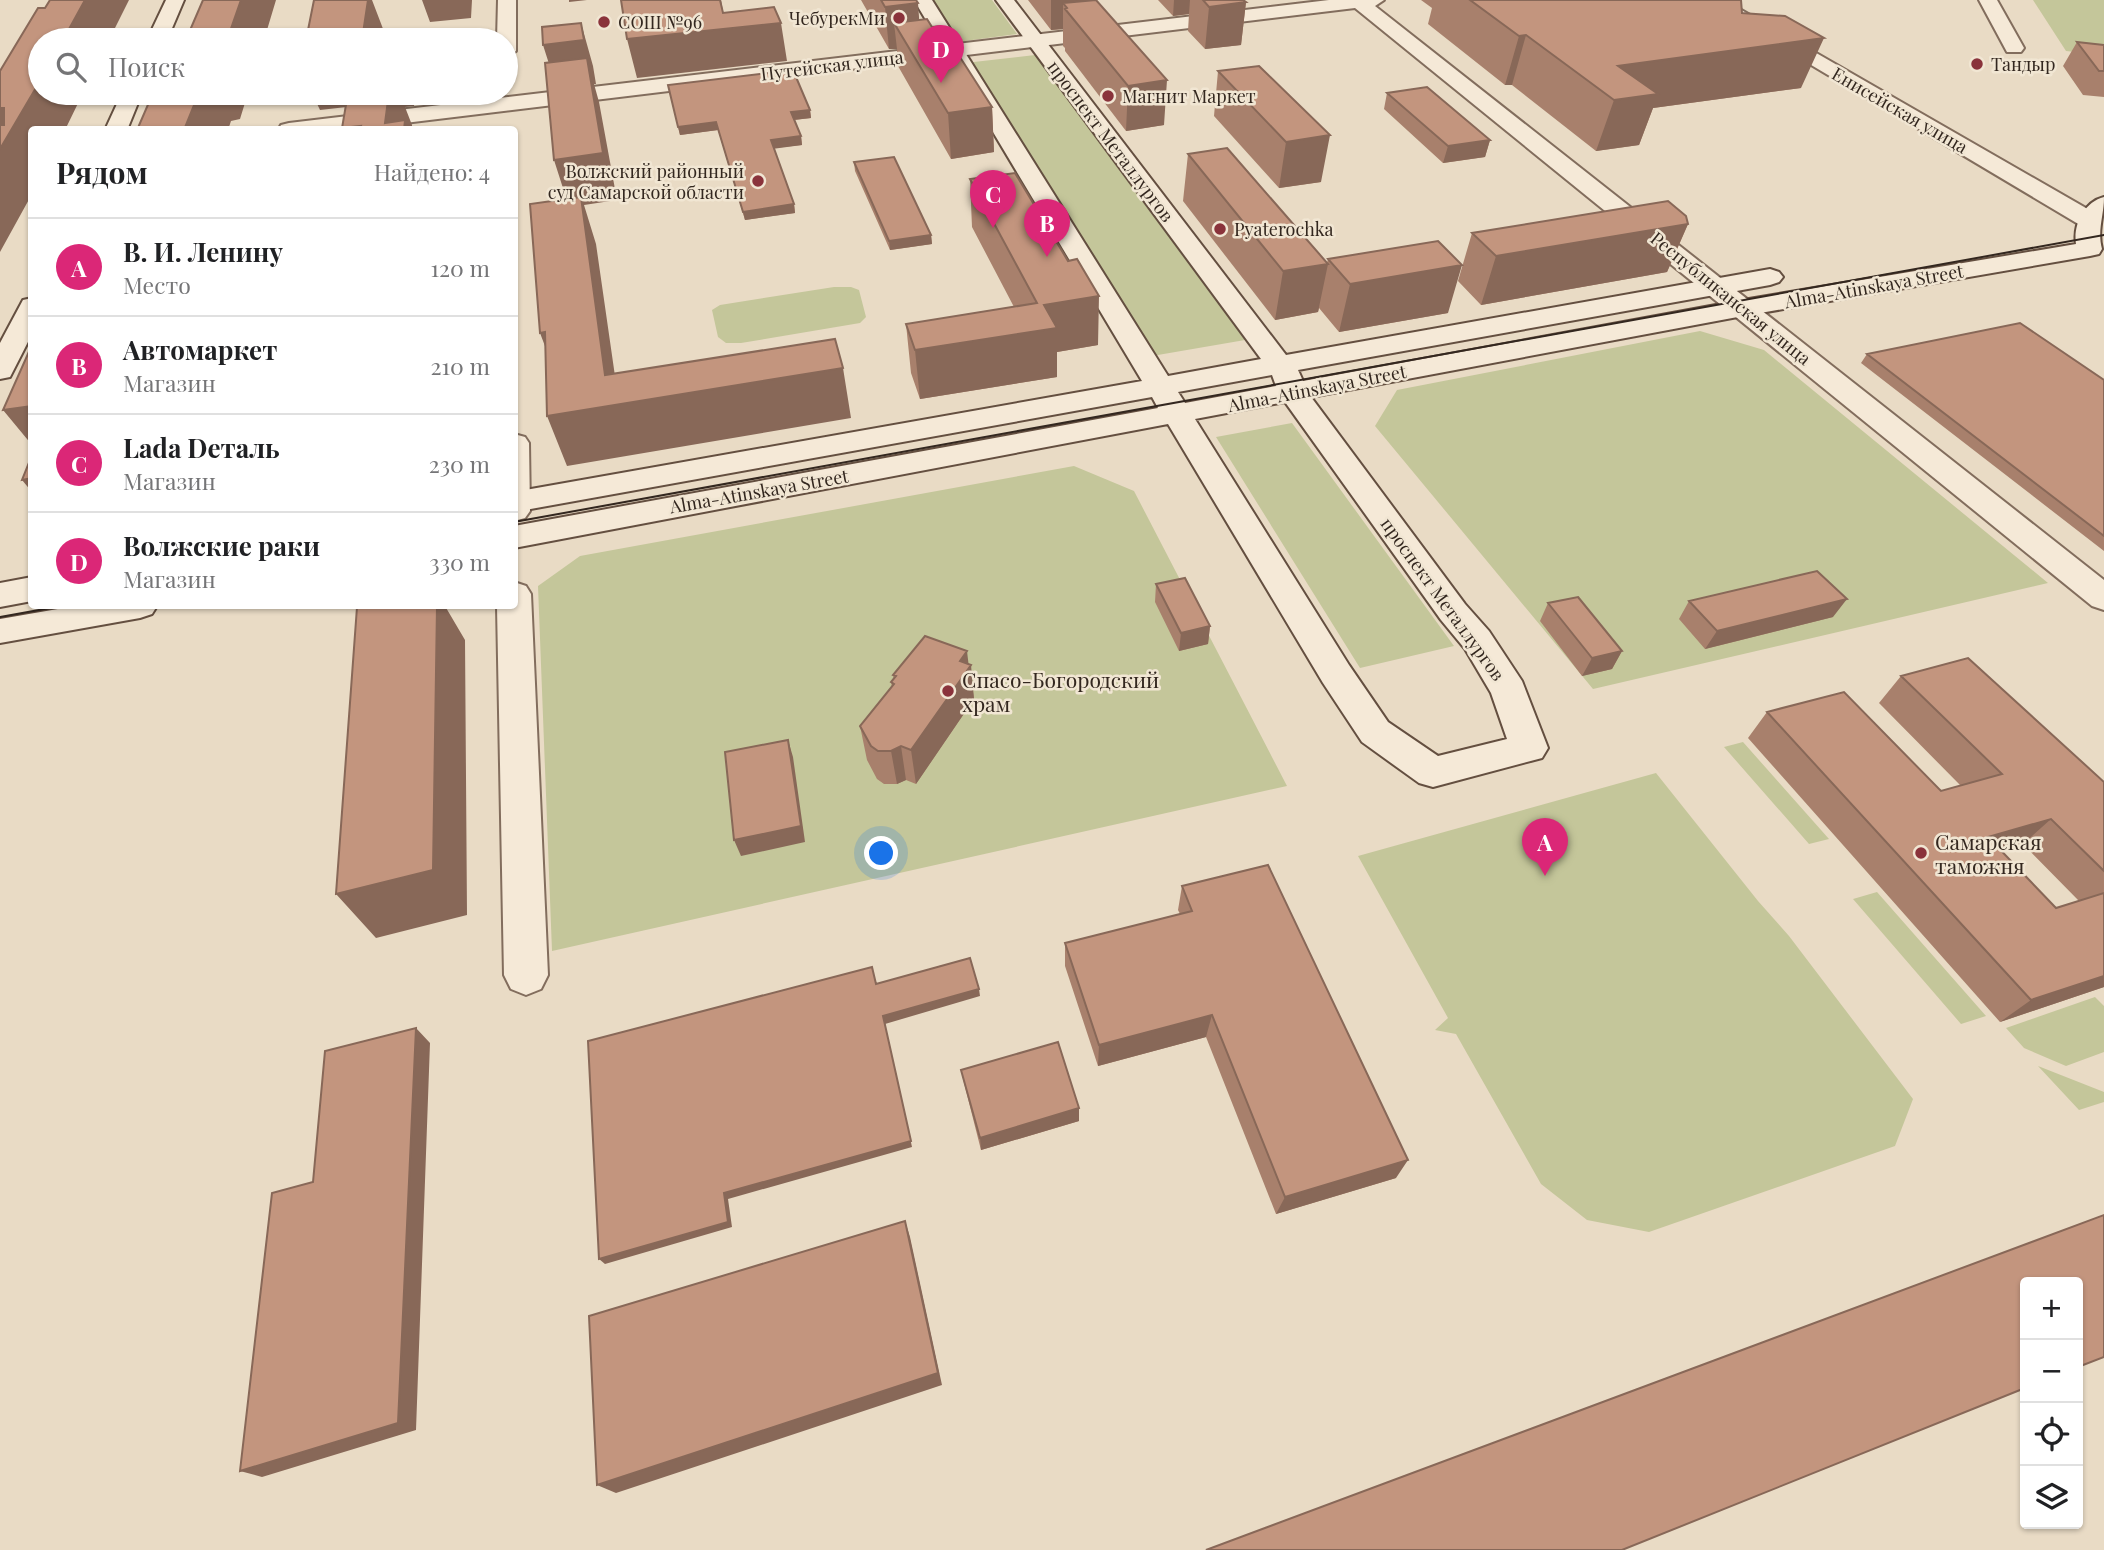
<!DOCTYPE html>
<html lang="ru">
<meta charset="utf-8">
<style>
:root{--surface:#fff;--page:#f2f2f2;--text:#202124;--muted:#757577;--line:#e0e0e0;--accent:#db2777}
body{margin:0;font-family:"Playfair Display",serif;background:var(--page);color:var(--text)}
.controls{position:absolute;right:21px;bottom:21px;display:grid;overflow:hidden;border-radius:7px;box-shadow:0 2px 5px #0004}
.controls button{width:63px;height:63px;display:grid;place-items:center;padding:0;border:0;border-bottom:2px solid var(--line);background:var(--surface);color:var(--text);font:35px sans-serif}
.you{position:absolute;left:882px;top:854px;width:24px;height:24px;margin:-18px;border:5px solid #fff;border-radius:50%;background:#1a73e8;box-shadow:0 0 0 10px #1a73e833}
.badge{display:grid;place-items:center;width:46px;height:46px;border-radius:50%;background:var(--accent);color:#fff;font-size:23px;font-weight:700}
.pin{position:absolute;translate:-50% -58px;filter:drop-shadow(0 2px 4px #0008)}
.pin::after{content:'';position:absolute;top:37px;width:24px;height:21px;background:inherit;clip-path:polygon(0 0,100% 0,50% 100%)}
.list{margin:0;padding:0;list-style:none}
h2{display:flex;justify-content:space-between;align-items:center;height:91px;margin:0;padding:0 28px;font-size:30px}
h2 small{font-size:23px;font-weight:400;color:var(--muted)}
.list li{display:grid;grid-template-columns:46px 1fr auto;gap:21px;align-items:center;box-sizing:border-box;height:98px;padding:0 28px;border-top:2px solid var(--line)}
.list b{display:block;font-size:26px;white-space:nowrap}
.list p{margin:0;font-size:23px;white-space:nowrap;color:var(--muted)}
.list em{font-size:23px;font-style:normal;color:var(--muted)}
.icon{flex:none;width:38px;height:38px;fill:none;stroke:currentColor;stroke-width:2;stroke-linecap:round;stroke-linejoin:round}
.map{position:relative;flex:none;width:2104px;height:1550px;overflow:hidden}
.search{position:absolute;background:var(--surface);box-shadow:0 2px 5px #0004;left:28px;top:28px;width:490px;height:77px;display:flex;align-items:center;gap:18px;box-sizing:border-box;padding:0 24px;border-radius:38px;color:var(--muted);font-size:26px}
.panel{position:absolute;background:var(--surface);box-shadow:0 2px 5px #0004;left:28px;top:126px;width:490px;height:483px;border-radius:7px}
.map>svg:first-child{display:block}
.green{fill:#c4c69a}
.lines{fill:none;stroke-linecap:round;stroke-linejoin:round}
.street-casing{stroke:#826d5d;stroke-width:4}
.secondary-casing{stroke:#644f40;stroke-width:4}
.street{fill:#f5e9d7;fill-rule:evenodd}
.secondary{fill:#f5e9d7;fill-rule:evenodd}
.tram{stroke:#33271f;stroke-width:2}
.wall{fill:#a8806c;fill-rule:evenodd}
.shaded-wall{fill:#886858}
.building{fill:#c3957e;stroke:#886858;stroke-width:2}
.poi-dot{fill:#8a333b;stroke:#f1e6d3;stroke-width:2.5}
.labels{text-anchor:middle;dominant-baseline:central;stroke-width:5;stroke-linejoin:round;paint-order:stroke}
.far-poi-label{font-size:18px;fill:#33271f;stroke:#f1e6d3;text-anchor:start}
.far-street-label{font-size:18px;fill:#33271f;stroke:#f1e6d3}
.poi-label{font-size:21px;fill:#33271f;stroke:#f1e6d3;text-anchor:start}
</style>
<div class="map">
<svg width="2104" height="1550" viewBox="0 0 2104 1550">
<rect width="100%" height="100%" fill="#e9dbc5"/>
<!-- green -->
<path class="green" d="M930 0H992L1017 34 957 42Z
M2033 0H2104V55L2066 51Z
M1035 55 1245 340 1152 356 965 63Z
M834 287H851L859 290 866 317 860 323 741 343H726L718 337 712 310 720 305Z
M1700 331 1764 350 2048 583 1593 689 1375 426 1397 390Z
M1292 423 1454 646 1360 668 1216 437Z
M1074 466 1134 491 1287 786 552 951 538 586 580 556Z
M1743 742 1829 839 1809 844 1724 747Z
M1656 773 1758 901 1789 936 1913 1099 1895 1146 1649 1232 1587 1220 1541 1184 1456 1034 1435 1030 1448 1018 1358 856Z
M1877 892 1986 1016 1961 1024 1853 899Z
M2095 997 2104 1006V1052L2066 1066 2024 1048 2006 1028Z
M2038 1066 2104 1092V1102L2079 1110Z"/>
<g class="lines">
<defs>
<path id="street" d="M498 0H516V51L506 57V40H497Z
M1329 0H1384L1375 6 2104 580V610L2092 606 1355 8 347 130H278L281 125 289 123Z
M1702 0H1724L2098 215 2101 220 2098 225 2089 227 2080 225Z
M1979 0H1997L2024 48 2021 52H2007Z
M514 434 525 437 529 443 530 511 525 518 514 521Z
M514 582 526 586 531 594 548 975 541 989 526 995 511 989 504 975 497 606H514Z"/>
<path id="secondary" d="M166 0H184L167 40H147Z
M914 0H932L1168 376 1261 359 996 0H1014L1286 355 1770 269 1779 272 1783 277 1779 282 1770 285 1298 370 1303 381 1743 300 2076 244C2073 225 2084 202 2104 197 2104 216 2097 230 2102 249L2099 254 2090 256 1743 316 1311 397 1465 604 1489 631 1522 681 1548 748 1542 758 1433 787 1419 783 1362 742 1323 683 1168 424 514 548V526L1158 408 1152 397 514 512V492L1142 381ZM1272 375 1276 386 1185 403 1178 392ZM1285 402 1441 620 1465 649 1491 693 1507 739 1438 756 1388 722 1349 665 1195 419Z
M122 93H142L127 130H105Z
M32 298V334L10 377 0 379V343L23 300Z
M32 577V601L0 607V583Z
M75 606H157L152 614 140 618 0 643V619Z"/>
</defs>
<!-- street casing -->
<use href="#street" class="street-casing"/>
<!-- secondary casing -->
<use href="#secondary" class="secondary-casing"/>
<!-- street -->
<use href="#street" class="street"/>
<!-- secondary -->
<use href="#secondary" class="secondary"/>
<!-- tram -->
<path class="tram" d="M514 522 2104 235
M0 617 61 606"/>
</g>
<!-- wall -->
<path class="wall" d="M861 0H916L919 20 932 27 992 107 994 152 951 159 898 66 897 49H889Z
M1028 0H1085L1164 125 1126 131 1065 51V48L1063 46V29L1051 30Z
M1158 0H1243L1246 2 1241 45 1205 49 1188 31 1189 14 1173 16Z
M1421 0H1741L1742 13 1801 88 1653 108 1639 145 1596 151 1512 85H1505L1428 24 1432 8Z
M2077 42 2104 45V97L2083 95 2063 66Z
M1259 66 1321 182 1279 188 1214 116 1218 71Z
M668 85 810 110 811 118 794 120 801 136 802 145 774 148 794 204 795 213 745 220 718 130 680 135Z
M1387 93 1490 140 1485 157 1443 163 1384 109Z
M1188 154 1327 263 1328 259 1448 313 1339 332 1319 308 1318 312 1275 320 1183 201Z
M854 162 931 235 932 244 890 250 855 171Z
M970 179 1098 345 1057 352V377L920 399 911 373 906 324 1014 307 972 227Z
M1688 224 1667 272 1481 305 1458 281 1472 233Z
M1867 354 2104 380V551L1861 363Z
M1156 584 1210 626 1208 644 1179 651 1155 602Z
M1689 601 1833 617 1705 649 1679 619Z
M1548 603 1622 651 1612 669 1582 676 1540 621Z
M969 664 974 699 916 784 906 780 897 784H884L877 779 867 760 860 726 892 687 891 682 894 679 893 675Z
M1901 676 2104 782V987L2000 1022 1748 738 1767 712 1941 791 1961 786 1879 703ZM2023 844 2079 901 2056 908 2001 850Z
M1182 886 1396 1178 1276 1214 1206 1037 1098 1066 1065 966V943L1180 914 1178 910Z
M961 1070 1079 1121 981 1150 964 1083Z"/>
<!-- shaded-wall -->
<path class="shaded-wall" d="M85 0H129L109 40H63Z
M241 0H276L264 40H227Z
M368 0H372L385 34 384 40H362Z
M422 0H472L471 18 430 22Z
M569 0H587L569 2Z
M721 0 726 29 781 23 787 61 637 78 627 39Z
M1051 0H1085V23L1063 3V29L1051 30Z
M1174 0H1190L1189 14 1173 16Z
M1246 2 1241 45 1205 49 1209 7Z
M918 3 921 46 894 23 897 49H889L885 7Z
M581 23 593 66 596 84H594L599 102 617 200 584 205 596 244 619 404 843 368 851 418 567 466 547 416 605 375 569 207 554 160 557 89 543 45Z
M1526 35 1512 85H1505L1519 36Z
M1824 38 1801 88 1653 108 1639 145 1596 151 1614 100 1618 66Z
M1167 80 1164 125 1126 131 1128 86Z
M40 81V93H83L65 130H32V194L0 252V108H4Z
M199 93H248L240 119 231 121 228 130H184Z
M312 93H415L414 106 405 107 412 125V130H388L373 104 320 110Z
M992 107 994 152 951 159 948 113Z
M810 110 811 118 793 120 791 112Z
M716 122 718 130 680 135 678 127Z
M361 126 362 130H342V128Z
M1330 135 1321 182 1279 188 1286 142Z
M801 136 802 145 772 149 771 140Z
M1490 140 1485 157 1443 163 1448 146Z
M794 204 795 213 745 220 743 212Z
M1688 224 1667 272 1481 305 1496 256Z
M931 235 932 244 890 250 889 241Z
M1328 264 1318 312 1275 320 1283 271Z
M1462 265 1448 313 1339 332 1350 284Z
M1099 296 1098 345 1057 352V377L920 399 915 350 1044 305Z
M545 332 559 383 540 333Z
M32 406V445L3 410Z
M32 478V492L22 480Z
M1847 599 1833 617 1705 649 1717 631Z
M437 606H445L465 640 467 915 376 938 336 894Z
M1210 626 1208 644 1179 651 1181 633Z
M967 651 969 668 971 665 974 699 916 784 911 750 960 661Z
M1622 651 1612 669 1582 676 1592 658Z
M788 740 793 757 805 842 741 856 734 840Z
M901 746 906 780 897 784 891 751Z
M2051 819 2023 844 1961 862 1988 837Z
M2104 976V987L2000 1022 2031 1000Z
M979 989 980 996 885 1024 912 1147 728 1199 732 1227 605 1264 599 1259 724 1193 883 1016Z
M1212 1015 1206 1037 1098 1066 1099 1045Z
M416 1028 430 1043 416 1430 262 1477 240 1471Z
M1079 1108V1121L981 1150 980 1138Z
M1408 1160 1396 1178 1276 1214 1285 1197Z
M905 1221 910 1237 942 1385 616 1493 597 1485Z"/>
<!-- building -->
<path class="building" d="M50 0H85L63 40H40V81L0 149V125H4V108H0V71L38 8H45Z
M203 0H241L227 40H158V38L188 35Z
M314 0H368L362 40H306Z
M621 0H720L723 13 774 7 781 23 627 39Z
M881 0H916L918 3 885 7Z
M1096 0 1167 80 1128 86 1065 9 1067 8 1063 3Z
M1203 0H1243L1246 2 1209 7Z
M1470 0H1741L1742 13 1785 16 1824 38 1618 66 1658 94 1614 100 1526 35 1519 36Z
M927 19 932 27 940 26 992 107 948 113 894 23Z
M581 23 584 40 543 45 542 27Z
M399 37V40H370Z
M2077 42 2104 45V71H2099Z
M587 58 603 153 554 160 545 63Z
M1259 66 1330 135 1286 142 1218 71Z
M793 70 810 110 791 112 801 136 771 140 794 204 743 212 716 122 678 127 668 85Z
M1427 87 1490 140 1448 146 1387 93Z
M153 93H199L184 130H137Z
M348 93H389L385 123 405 120 404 130H360L361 126 342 128Z
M1227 148 1328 264 1283 271 1188 154Z
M894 157 931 235 889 241 854 162Z
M1015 173 1068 261 1077 259 1099 296 1044 305 1057 328 915 350 906 324 1037 303 970 179Z
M581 197 605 375 835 339 843 368 547 416 545 332 540 333 530 204Z
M1668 201 1686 216 1688 224 1496 256 1472 233Z
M1438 241 1462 265 1350 284 1328 259Z
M2020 323 2104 380V536L1867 354Z
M31 347H32V406L3 410Z
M32 455V478L22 480Z
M1817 571 1847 599 1717 631 1689 601Z
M1185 578 1210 626 1181 633 1156 584Z
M1578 597 1622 651 1592 658 1548 603Z
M363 606H437L433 870 336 894 357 607Z
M925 636 967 651 960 661 971 665 911 750 901 746 891 751H878L871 746 860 726 894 684 891 682 896 676 893 675Z
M1968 658 2104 782V871L2051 819 1988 837 2056 908 2104 893V976L2031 1000 1767 712 1844 692 1941 791 2002 774 1901 676Z
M788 740 801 826 734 840 725 752Z
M1268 865 1408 1160 1285 1197 1212 1015 1099 1045 1065 943 1192 911 1182 886Z
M970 958 979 989 883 1016 911 1141 724 1193 728 1222 599 1259 588 1041 872 967 876 984Z
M416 1028 398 1423 240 1471 272 1193 313 1182 325 1051Z
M1058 1042 1079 1108 980 1138 961 1070Z
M2104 1215V1357L2078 1367V1282H2025V1388L1622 1550H1206Z
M905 1221 938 1373 597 1485 589 1316Z"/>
<!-- markers -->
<g class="poi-dot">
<circle cx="899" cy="18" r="7"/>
<circle cx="604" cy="22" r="7"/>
<circle cx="1977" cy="64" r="7"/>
<circle cx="1108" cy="96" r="7"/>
<circle cx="758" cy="181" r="7"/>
<circle cx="1220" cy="229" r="7"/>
<circle cx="948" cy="691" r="7"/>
<circle cx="1921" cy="853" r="7"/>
</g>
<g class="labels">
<!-- far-poi labels -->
<g class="far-poi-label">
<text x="885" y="18" text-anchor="end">ЧебурекМи</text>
<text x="618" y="22">СОШ №96</text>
<text x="1991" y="64">Тандыр</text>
<text x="1122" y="96">Магнит Маркет</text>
<text x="744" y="171" text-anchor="end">Волжский районный<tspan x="744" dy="21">суд Самарской области</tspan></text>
<text x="1234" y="229">Pyaterochka</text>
</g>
<!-- far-street labels -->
<g class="far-street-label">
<text transform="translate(832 65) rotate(-7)">Путейская улица</text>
<text transform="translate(1900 110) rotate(30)">Енисейская улица</text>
<text transform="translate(1111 141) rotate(53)">проспект Металлургов</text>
<text transform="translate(1874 286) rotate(-10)">Alma-Atinskaya Street</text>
<text transform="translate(1731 298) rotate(39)">Республиканская улица</text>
<text transform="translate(1317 388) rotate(-11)">Alma-Atinskaya Street</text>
<text transform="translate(759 491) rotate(-10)">Alma-Atinskaya Street</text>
<text transform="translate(1443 599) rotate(54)">проспект Металлургов</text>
</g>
<!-- poi labels -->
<g class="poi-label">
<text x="962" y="679">Спасо-Богородский<tspan x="962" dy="24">храм</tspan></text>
<text x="1935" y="841">Самарская<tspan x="1935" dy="24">таможня</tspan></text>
</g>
</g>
</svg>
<div class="controls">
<button>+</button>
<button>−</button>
<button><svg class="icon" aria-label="locate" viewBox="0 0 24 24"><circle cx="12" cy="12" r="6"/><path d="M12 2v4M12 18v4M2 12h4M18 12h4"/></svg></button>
<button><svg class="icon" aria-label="layers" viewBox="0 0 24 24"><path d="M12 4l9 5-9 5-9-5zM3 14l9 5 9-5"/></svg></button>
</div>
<div class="you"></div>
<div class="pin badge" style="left:1545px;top:876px">A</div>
<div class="pin badge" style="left:1047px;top:257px">B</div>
<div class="pin badge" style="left:993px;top:228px">C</div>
<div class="pin badge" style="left:941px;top:83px">D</div>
<div class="search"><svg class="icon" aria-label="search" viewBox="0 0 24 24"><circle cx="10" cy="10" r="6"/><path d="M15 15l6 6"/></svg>Поиск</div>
<section class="panel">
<h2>Рядом<small>Найдено: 4</small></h2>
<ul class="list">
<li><span class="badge">A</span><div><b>В. И. Ленину</b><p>Место</p></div><em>120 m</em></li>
<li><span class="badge">B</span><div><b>Автомаркет</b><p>Магазин</p></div><em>210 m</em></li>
<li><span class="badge">C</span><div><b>Lada Dеталь</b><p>Магазин</p></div><em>230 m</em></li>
<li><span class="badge">D</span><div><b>Волжские раки</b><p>Магазин</p></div><em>330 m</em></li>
</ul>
</section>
</div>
